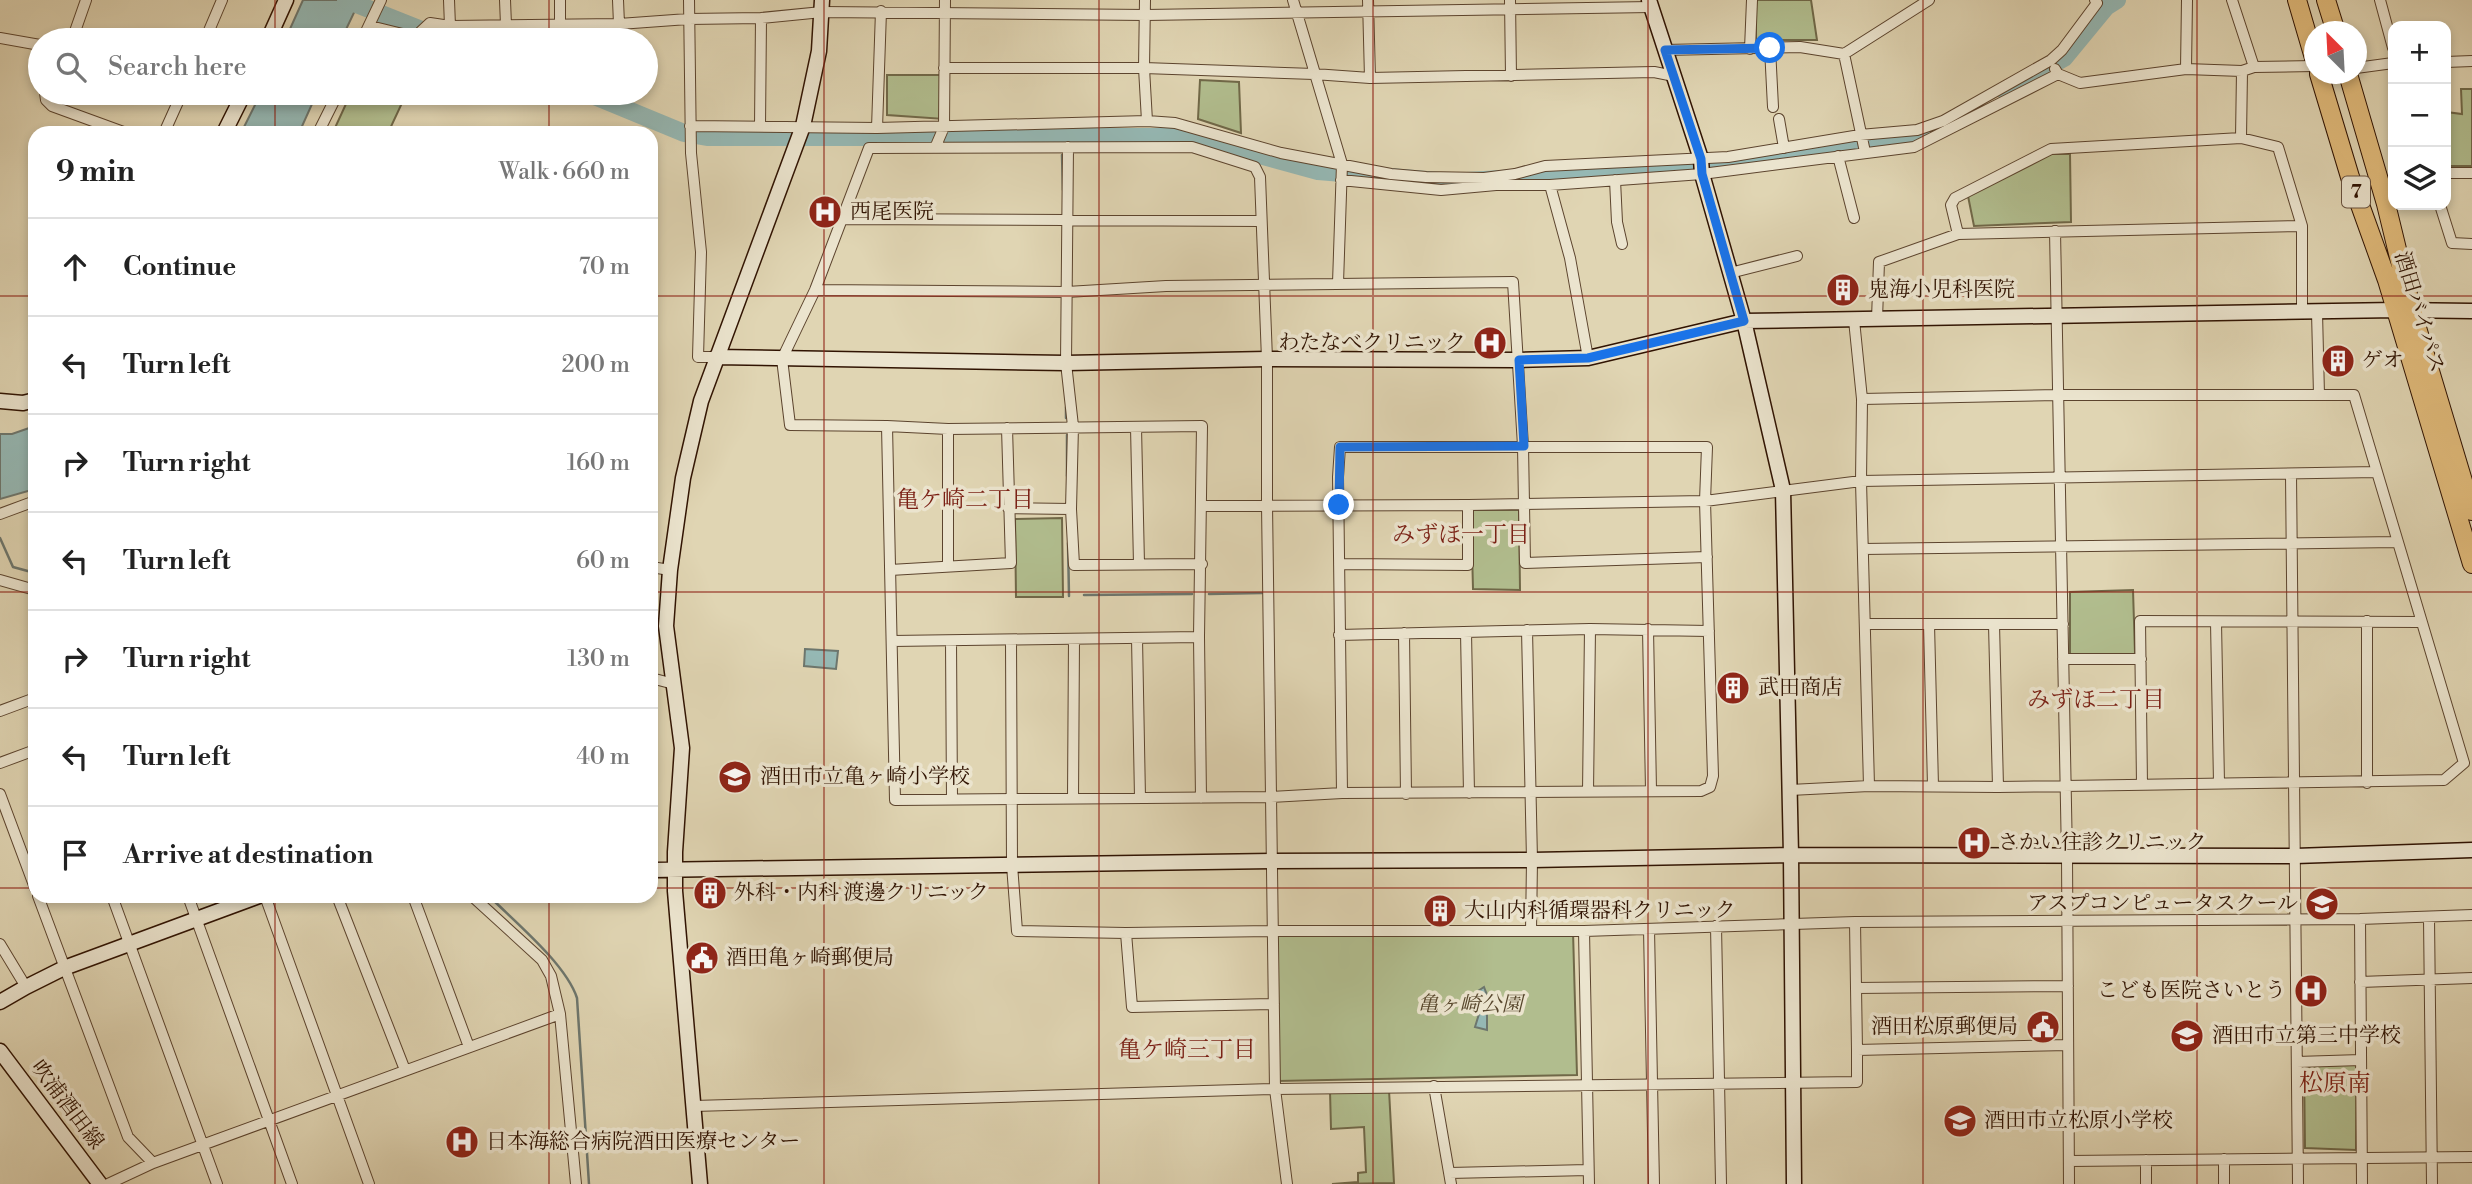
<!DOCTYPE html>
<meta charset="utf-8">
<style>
:root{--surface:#fff;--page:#f2f2f2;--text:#222;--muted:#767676;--line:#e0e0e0}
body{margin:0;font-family:"Libre Bodoni","Noto Serif JP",serif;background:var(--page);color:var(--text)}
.controls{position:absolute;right:21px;top:21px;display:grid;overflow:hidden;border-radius:14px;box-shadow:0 4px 10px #0003}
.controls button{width:63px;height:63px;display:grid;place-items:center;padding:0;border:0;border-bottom:2px solid var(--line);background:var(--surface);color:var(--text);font:35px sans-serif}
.compass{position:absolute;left:2304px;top:21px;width:63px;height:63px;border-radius:50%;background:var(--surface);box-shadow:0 4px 10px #0003;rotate:336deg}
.stop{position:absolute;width:21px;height:21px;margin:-16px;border:5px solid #1a73e8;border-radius:50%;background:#fff}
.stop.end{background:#1a73e8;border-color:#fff;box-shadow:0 2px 7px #0008}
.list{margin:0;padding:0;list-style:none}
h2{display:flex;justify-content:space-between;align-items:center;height:91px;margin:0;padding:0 28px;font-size:30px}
h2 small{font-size:23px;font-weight:400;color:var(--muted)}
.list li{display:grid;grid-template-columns:46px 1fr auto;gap:21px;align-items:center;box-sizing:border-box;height:98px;padding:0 28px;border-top:2px solid var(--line)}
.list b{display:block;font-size:26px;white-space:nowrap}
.list em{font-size:23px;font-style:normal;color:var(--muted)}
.icon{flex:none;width:38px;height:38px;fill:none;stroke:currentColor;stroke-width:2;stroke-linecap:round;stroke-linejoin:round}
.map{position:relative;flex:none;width:2472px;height:1184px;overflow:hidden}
.search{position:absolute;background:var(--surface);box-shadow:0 4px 10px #0003;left:28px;top:28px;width:630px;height:77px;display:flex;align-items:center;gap:18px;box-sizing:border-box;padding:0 24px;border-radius:38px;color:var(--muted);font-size:26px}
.panel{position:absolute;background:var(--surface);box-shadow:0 4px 10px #0003;left:28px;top:126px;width:630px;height:777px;border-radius:21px}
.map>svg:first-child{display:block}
.green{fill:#b1bd8e;stroke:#706848;stroke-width:2}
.water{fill:#95b8b4;stroke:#6d766d;stroke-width:2}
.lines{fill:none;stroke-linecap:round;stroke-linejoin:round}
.stream{stroke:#6d766d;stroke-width:2.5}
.river{stroke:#95b8b4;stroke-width:18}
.street-casing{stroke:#5c442e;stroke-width:12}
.secondary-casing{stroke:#301302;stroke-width:17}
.highway-casing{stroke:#301302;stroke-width:20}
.street{stroke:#ebe4ce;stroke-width:10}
.secondary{stroke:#ebe4ce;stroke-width:14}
.highway{stroke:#e0ba7a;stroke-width:18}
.route{stroke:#1a73e8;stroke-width:9}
.grid{fill:none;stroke:#8f2418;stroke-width:2;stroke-opacity:0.55}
.labels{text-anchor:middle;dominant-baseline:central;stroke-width:7;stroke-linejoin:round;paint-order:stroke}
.shield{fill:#ebe4ce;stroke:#68523f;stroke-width:2}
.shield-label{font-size:19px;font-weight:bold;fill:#301302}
.poi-label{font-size:21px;fill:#301302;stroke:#ebe4ce;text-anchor:start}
.street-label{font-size:21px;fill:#301302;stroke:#ebe4ce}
.park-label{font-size:21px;font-style:italic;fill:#57462c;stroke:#ebe4ce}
.neighbourhood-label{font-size:23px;fill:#7a1f14;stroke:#ebe4ce}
.quarter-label{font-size:24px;fill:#7a1f14;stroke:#ebe4ce}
</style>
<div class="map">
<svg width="2472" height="1184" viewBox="0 0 2472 1184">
<rect width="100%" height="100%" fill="#e0d5b3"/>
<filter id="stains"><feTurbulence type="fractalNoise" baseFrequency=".00286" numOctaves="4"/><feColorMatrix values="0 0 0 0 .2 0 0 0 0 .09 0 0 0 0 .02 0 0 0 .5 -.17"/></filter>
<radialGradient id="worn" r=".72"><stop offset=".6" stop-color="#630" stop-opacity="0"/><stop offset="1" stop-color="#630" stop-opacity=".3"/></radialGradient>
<!-- green -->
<path class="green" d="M1756 0H1811L1817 40H1756Z
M887 75H941L944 119 887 115Z
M1200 80 1239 82 1241 133 1198 119Z
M2461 89H2472V166H2446V112L2462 114Z
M351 93H379L402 103 388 133H341L334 130Z
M2051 154H2070L2071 222 1974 226 1968 196Z
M1471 510H1519L1520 590 1473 589Z
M1062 518 1063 597H1016L1015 519Z
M2133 590 2135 654H2070V592Z
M1573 931 1577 1075 1278 1081 1277 934Z
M2357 1064 2356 1150 2305 1148 2304 1067Z
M1389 1090 1394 1183 1332 1184 1358 1182V1173L1366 1172 1364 1127 1331 1129 1330 1091Z"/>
<!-- water -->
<path class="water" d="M303 0H360L341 40H285Z
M261 93H317L299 133H241Z
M35 426V489L0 499V434H12Z
M805 649 838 651 836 669 804 666Z
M1484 987 1487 995V1030L1475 1027 1479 1014 1478 991Z"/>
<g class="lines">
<!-- stream -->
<path class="stream" d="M1061 136V139
M1062 155 1063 190
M1066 407V418
M1067 435V476
M0 538 13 567 35 573
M1068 543 1069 596
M1209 594 1262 593
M1084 595 1192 594
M489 896C515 922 566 964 577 998L589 1184"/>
<!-- river -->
<path class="river" d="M346 0 447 40
M2005 91 2064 58 2106 7 2117 0
M587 93 684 133 707 137H1193L1318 171 1450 182 1724 166 1850 143 1895 139 1936 130 1962 115"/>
<defs>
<path id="street" d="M449 0 450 26
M505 0 506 25
M560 0V26
M618 0 619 24
M689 0 691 153 701 252 698 357H716
M1145 0 1144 68 1147 121
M1293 0 1342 164 1338 283
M1368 0 1370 78
M1510 0 1511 76
M2232 0 2254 67
M2380 0 2393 48
M370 26 415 37 430 23 450 26 619 24 688 19 761 18 822 12 1146 15 1651 7
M0 38 40 45
M72 40 86 0
M205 40 222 0
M362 40 381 0
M1770 48 1773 107
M1750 49 1752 0
M1665 50 1800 47 1844 54 1929 0
M1844 54 1865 152
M2446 62 2472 61
M944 68H1144L1314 74 1370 78 1654 72 1674 76
M2356 68 2393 63
M2055 69 2058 74 2080 83 2186 69 2242 71 2254 67 2314 66
M2186 69 2187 0
M45 93 46 100 52 106 126 133
M1779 119 1784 148
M690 126 877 128 1147 121 1175 123 1281 153 1391 174 1426 177 1484 178 1515 174 1545 166 1728 157 1860 135 1917 130 1943 121 2051 60 2062 50 2097 3 2095 0
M760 126 761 18
M877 128 881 11
M164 133 182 93
M318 133 338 93
M2241 138 2242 71
M1068 147 1066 363 1073 426 1071 509 1074 565 1202 564
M935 148 944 127 945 0
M1838 156 1854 218
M2446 173H2472
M1341 180 1441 190 1496 185H1550L1702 174 1914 147 2058 74
M1615 180 1617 222 1622 244
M1550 185 1570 258 1588 358
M2440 205 2452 243 2472 244
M841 219 1261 221
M2055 231 2067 857 2069 1184
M1958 234 1951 205 1955 198 2051 149 2241 138 2278 147 2302 226V312
M1730 273 1797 256
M815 290 1067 292 1166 286 1513 282 1523 446 1525 563 1707 557
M2317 312 2319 395
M1877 319 1879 262 1958 234 2302 226
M1854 320 1862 399 1861 481 1869 786
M887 426 895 800 1271 797 1342 793 1701 791 1710 787 1713 776 1705 501 1707 447H1340L1338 477 1342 793
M1136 427 1139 564
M2291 475 2298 1184
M1201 506 1468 505 1705 501 1861 481 2377 472
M1008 508 1071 509
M0 514 35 501
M1863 549 2397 542
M1339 564 1468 565V505
M651 567 670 570
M948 567V429
M890 570 1011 563 1007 428
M0 580 35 590
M2367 621V783
M2216 622 2219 783
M1865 624H2063
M1929 624 1933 786
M1994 624 1998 787
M1648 629 1651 790
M1527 630 1532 860 1531 931
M1466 632 1469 793
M1404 633 1406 794
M1339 635 1590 629 1709 631
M1137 638 1140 798
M1011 640 1012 865 1017 931 1126 933 1273 931H1584L1855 922 2360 919 2472 915
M892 641 1199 637
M951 641 952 800
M2063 659H2141
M651 678 674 684
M0 711 35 698
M0 763 35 750
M2142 785 2140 621 2421 622
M1790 790 1869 786 1998 787 2444 780 2464 763 2354 395H2058L1862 399
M1588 792 1590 629
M0 794 35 888
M1201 798 1199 637 1202 426 948 429 887 426 790 425 782 359 815 290 869 148 1192 147 1255 167 1260 177 1267 359V505L1275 1089 1287 1184
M1073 799 1074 639
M38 896 128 1137 153 1163
M112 896 217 1184
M188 896 292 1184
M265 896 369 1184
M337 896 405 1070
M413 896 469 1047
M472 896 542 960 551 976 560 1014 576 1184
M2429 918 2432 1184
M2360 919 2362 1184
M1855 922 1856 988
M1716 926 1721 1184
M1649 929 1654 1184
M1584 931 1589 1184
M1126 933 1132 1007 1274 1004
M0 944 26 987
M2360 982 2472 978
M1857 1050 1856 988 2068 986
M2297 1062 2361 1060
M1434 1086 1451 1184
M694 1106 1275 1089 1857 1082V1050L2068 1045
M2069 1161 2472 1157
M1449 1173 1588 1170
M108 1184 153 1163 560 1014
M2146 1184V1160
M2224 1184V1159"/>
<path id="secondary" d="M1649 0 1701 159 1702 174 1744 321 1783 490 1791 855 1794 1184
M268 40 286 0
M224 133 244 93
M716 357 1066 363 1267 359 1519 360 1588 358 1744 321 2396 310 2472 311
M0 401 23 403 35 400
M651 870 1272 861 1532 860 1791 855 2295 856 2472 850
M0 1002 26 987 64 968 259 896
M0 1051 100 1184
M700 1184 675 891V852L682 748 666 626 670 570 683 478 701 401 803 126 819 51 822 0"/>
<path id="highway" d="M2297 0 2314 58
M2326 0 2336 32
M2319 74 2350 177 2387 280 2472 564
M2348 74 2386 204 2412 311 2472 511"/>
</defs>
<!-- street casing -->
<use href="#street" class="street-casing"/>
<!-- secondary casing -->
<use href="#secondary" class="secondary-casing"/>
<!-- highway casing -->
<use href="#highway" class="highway-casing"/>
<!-- street -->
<use href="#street" class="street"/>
<!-- secondary -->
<use href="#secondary" class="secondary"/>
<!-- highway -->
<use href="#highway" class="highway"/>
</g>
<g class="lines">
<!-- route -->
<path class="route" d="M1339 505 1340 447 1524 446 1519 360 1588 358 1744 321 1702 174 1701 159 1665 50 1770 48"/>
</g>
<!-- grid -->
<path class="grid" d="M275 0V40M549 0V40M824 0V1184M1099 0V1184M1373 0V1184M1648 0V1184M1923 0V1184M2197 0V1184M275 93V133M549 93V133M0 296H35M651 296H2472M0 592H35M651 592H2472M0 888H35M651 888H2472M275 896V1184M549 896V1184"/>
<!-- icons -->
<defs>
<symbol id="hospital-disc" viewBox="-11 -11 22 22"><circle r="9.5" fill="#8f2418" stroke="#ebe4ce"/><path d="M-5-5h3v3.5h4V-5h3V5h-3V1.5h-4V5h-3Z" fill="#fff"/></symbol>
<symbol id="building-disc" viewBox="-11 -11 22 22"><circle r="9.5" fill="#8f2418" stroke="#ebe4ce"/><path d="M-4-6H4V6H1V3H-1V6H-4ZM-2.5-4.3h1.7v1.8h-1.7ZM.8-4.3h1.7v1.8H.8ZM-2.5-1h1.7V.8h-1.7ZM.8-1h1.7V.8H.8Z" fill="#fff"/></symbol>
<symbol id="school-disc" viewBox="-11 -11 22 22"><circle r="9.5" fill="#8f2418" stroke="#ebe4ce"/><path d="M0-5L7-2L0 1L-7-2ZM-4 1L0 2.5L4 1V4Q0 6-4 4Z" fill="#fff"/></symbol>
<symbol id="civic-disc" viewBox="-11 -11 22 22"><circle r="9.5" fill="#8f2418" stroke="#ebe4ce"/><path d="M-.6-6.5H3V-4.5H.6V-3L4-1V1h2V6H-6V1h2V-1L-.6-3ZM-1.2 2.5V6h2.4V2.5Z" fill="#fff"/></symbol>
</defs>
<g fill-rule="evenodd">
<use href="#hospital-disc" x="806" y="193" width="38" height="38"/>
<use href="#building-disc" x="1824" y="271" width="38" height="38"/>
<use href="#hospital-disc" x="1471" y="324" width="38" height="38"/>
<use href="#building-disc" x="2319" y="342" width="38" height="38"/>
<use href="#building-disc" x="1714" y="669" width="38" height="38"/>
<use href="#school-disc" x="716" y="758" width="38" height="38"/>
<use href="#hospital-disc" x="1955" y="824" width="38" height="38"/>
<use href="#building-disc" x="691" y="874" width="38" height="38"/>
<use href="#school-disc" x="2303" y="885" width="38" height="38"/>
<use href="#building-disc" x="1421" y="892" width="38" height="38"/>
<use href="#civic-disc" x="683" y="939" width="38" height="38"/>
<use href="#hospital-disc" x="2292" y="972" width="38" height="38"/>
<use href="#civic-disc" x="2024" y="1008" width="38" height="38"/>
<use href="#school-disc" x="2168" y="1017" width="38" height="38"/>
<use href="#school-disc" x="1941" y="1102" width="38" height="38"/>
<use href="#hospital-disc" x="443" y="1123" width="38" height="38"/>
</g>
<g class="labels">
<!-- shield labels -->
<rect class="shield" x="2342" y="176.5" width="28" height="31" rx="5"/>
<g class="shield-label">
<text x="2356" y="192">7</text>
</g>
<!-- poi labels -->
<g class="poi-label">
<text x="850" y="212">西尾医院</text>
<text x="1868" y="290">鬼海小児科医院</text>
<text x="1466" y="343" text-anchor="end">わたなべクリニック</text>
<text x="2362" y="361">ゲオ</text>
<text x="1758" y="688">武田商店</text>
<text x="760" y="777">酒田市立亀ヶ崎小学校</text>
<text x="1998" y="843">さかい往診クリニック</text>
<text x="734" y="893">外科・内科 渡邊クリニック</text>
<text x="2298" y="904" text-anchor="end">アスプコンピュータスクール</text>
<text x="1464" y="911">大山内科循環器科クリニック</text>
<text x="726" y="958">酒田亀ヶ崎郵便局</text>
<text x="2286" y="991" text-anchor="end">こども医院さいとう</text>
<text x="2018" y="1027" text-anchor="end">酒田松原郵便局</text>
<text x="2212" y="1036">酒田市立第三中学校</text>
<text x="1984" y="1121">酒田市立松原小学校</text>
<text x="486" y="1142">日本海総合病院酒田医療センター</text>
</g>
<!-- street labels -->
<g class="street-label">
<text transform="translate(2419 312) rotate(73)">酒田バイパス</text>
<text transform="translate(67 1105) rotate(53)">吹浦酒田線</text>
</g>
<!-- park labels -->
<g class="park-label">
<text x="1470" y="1005">亀ヶ崎公園</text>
</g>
<!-- neighbourhood labels -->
<g class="neighbourhood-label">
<text x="965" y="500">亀ケ崎二丁目</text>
<text x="1461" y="535">みずほ一丁目</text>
<text x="2096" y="700">みずほ二丁目</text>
<text x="1187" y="1050">亀ケ崎三丁目</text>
</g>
<!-- quarter labels -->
<g class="quarter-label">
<text x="2335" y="1084">松原南</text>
</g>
</g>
<rect width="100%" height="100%" filter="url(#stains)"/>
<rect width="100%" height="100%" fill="url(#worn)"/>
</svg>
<div class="controls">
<button>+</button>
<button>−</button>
<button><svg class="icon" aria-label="layers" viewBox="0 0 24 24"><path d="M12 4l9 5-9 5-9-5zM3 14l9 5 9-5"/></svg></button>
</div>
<svg class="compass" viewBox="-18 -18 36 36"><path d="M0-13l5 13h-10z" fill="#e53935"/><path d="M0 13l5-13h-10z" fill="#767676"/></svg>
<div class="stop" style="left:1770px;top:48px"></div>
<div class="stop end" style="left:1339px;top:505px"></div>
<div class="search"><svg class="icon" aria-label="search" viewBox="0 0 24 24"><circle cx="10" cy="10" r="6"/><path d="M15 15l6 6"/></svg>Search here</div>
<section class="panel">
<h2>9 min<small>Walk · 660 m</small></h2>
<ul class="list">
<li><svg class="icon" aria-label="ahead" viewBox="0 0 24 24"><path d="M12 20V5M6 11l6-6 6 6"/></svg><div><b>Continue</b></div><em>70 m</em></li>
<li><svg class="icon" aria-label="left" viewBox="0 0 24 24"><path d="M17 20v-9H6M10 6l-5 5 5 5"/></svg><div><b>Turn left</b></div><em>200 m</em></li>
<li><svg class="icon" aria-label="right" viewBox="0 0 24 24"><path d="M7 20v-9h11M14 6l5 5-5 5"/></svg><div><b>Turn right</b></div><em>160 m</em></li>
<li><svg class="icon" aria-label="left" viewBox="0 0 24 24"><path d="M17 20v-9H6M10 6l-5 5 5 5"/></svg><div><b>Turn left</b></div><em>60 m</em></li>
<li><svg class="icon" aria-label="right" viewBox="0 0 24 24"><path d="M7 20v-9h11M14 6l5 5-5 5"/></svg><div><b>Turn right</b></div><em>130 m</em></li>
<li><svg class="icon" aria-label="left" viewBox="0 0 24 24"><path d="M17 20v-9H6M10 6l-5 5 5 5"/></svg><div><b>Turn left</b></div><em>40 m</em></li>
<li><svg class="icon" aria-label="arrive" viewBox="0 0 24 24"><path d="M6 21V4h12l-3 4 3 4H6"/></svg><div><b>Arrive at destination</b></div></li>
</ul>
</section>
</div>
